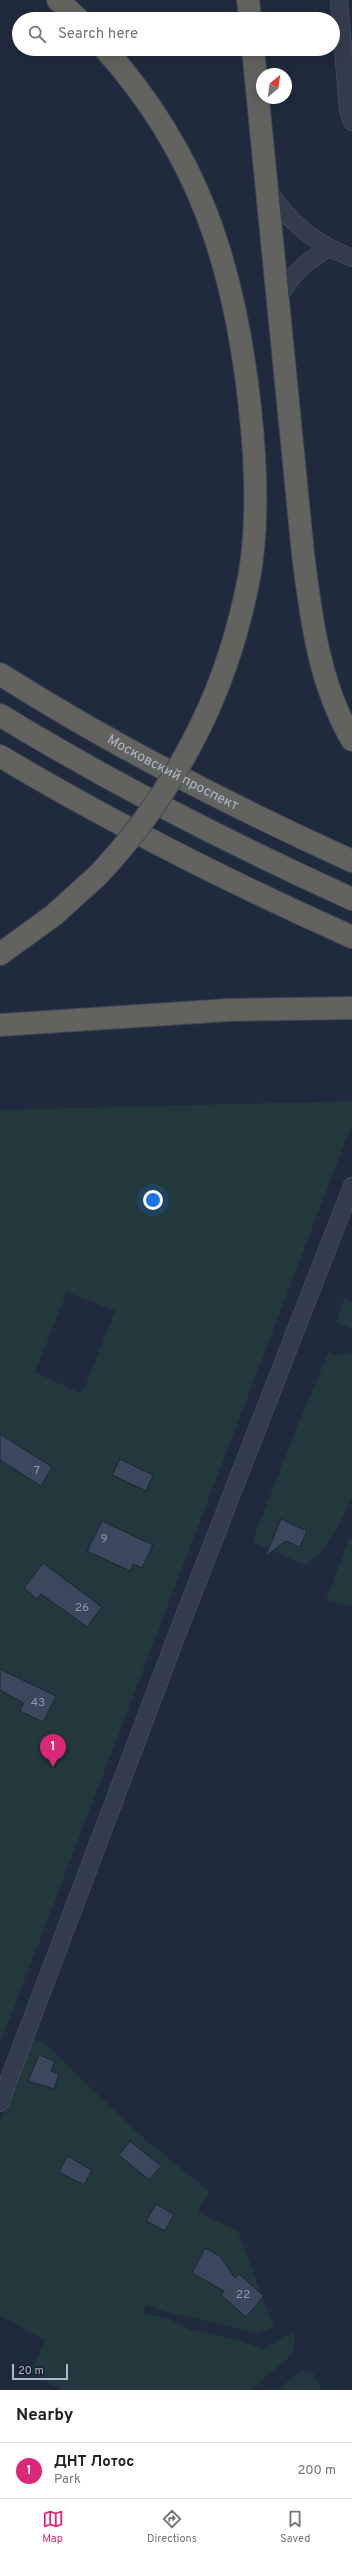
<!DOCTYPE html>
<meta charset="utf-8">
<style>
:root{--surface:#fff;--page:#f2f2f2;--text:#202124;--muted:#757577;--line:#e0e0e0;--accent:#db2777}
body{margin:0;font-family:Overpass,sans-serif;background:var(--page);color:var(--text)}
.compass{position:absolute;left:256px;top:68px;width:36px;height:36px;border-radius:50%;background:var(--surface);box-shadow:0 4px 16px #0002;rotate:29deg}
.scale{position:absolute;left:12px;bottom:10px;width:56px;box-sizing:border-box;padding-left:4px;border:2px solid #aeb6c9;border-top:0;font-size:11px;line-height:14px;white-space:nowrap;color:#aeb6c9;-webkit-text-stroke:3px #192131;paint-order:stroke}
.you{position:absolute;left:153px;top:1200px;width:14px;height:14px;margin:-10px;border:3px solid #fff;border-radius:50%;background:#1a73e8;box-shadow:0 0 0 6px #1a73e833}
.badge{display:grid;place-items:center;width:26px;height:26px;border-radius:50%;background:var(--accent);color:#fff;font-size:13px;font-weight:700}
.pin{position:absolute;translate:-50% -33px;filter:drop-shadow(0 1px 2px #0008)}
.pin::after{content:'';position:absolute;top:21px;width:14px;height:12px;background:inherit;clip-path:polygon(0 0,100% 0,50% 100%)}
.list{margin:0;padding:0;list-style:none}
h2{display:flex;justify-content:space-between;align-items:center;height:52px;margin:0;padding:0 16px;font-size:17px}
h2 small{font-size:13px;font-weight:400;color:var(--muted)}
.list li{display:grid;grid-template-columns:26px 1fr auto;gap:12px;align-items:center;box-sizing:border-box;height:56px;padding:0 16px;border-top:1px solid var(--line)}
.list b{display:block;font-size:15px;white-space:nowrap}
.list p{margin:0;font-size:13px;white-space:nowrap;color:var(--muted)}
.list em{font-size:13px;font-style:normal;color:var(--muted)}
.icon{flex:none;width:22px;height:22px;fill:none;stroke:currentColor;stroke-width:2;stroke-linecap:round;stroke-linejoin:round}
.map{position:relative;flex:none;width:352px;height:2390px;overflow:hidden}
.search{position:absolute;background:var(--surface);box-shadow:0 4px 16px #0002;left:12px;right:12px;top:12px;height:44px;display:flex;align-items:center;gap:10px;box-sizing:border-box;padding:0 14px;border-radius:22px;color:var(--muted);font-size:15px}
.sheet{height:108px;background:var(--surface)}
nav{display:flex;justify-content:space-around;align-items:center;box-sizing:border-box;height:56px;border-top:1px solid var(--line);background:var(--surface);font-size:11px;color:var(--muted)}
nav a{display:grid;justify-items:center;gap:2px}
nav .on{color:var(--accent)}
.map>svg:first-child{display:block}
.green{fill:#22383d;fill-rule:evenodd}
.building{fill:#3b475d;stroke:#1b2333}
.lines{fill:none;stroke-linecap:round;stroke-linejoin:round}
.minor-casing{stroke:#51596a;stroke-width:18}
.trunk-casing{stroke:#3e4657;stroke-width:24}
.minor{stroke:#333c4c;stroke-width:17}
.trunk{stroke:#62625e;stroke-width:22}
.trunk-bridge-casing{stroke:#3e4657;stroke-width:24;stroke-linecap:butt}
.trunk-bridge{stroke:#62625e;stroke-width:22}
.labels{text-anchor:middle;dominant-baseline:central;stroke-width:4;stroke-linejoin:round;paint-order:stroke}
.number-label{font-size:12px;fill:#919aae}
.street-label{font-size:14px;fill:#aeb6c9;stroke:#192131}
</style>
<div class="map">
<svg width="352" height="2390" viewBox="0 0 352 2390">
<rect width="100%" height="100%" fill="#1f2a3c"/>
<!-- green -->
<path class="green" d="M352 1101V1124L0 2044V1110ZM67 1292 115 1311 82 1394 35 1372Z
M344 1299 352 1302V1329L336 1322Z
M329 1351 335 1355 351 1352 352 1355V1497L338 1527 319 1555 305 1565 252 1542 299 1422Z
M349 1538H352V1607L326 1600Z
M33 2040 42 2041 140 2135 210 2192 197 2212 238 2231 274 2327 256 2333 163 2311 147 2305 142 2313 167 2318 187 2329 239 2340 263 2349 294 2331 295 2340 292 2354 251 2390H63L30 2373 45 2340 0 2316V2122Z
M302 2370 313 2373 322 2390H277Z"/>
<!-- building -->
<path class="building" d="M0 1434 52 1467 41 1486 0 1460Z
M120 1459 153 1475 146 1491 112 1475Z
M281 1519 307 1531 300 1547 286 1541 265 1557Z
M102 1521 153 1545 142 1568 133 1564 130 1571 87 1551Z
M43 1563 102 1607 87 1627 41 1594 37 1599 24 1588Z
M0 1669 56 1696 43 1722 20 1711 23 1703 0 1690Z
M39 2055 55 2061 51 2071 59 2074 54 2089 28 2081Z
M130 2141 161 2166 149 2180 119 2155Z
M67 2156 92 2170 84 2185 59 2172Z
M156 2204 174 2214 165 2231 146 2221Z
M205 2248 220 2256 235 2278 239 2274 264 2296 246 2317 221 2295 224 2291 192 2273Z"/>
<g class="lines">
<defs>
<path id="minor" d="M339 0 348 110 352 122
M267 189C291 224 313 242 352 258
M277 300C293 273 302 265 328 248
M0 2103 178 1632 352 1186"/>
<g id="trunk">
<path d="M58 0 78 19"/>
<path d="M248 0 250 19"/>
<path d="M105 49C200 155 235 269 250 408 256 463 259 523 249 578 239 629 224 678 201 725"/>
<path d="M253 49 303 554C311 617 319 684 352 740"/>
<path id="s1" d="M0 674C112 745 231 806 352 861"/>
<path d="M0 715C113 784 231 844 352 899"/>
<path d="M0 756C114 824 231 883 352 937"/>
<path d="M0 954 54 915 98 875"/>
<path d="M0 1025 229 1010 352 1008"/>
</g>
</defs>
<!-- minor casing -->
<use href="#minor" class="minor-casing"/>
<!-- trunk casing -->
<use href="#trunk" class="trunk-casing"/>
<!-- minor -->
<use href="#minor" class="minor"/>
<!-- trunk -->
<use href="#trunk" class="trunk"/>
<defs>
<path id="trunk-bridge" d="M98 875C140 831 174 780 201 725"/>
</defs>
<!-- trunk-bridge casing -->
<use href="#trunk-bridge" class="trunk-bridge-casing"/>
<!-- trunk-bridge -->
<use href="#trunk-bridge" class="trunk-bridge"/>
</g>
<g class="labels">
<!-- number labels -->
<g class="number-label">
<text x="37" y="1471">7</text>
<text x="104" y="1539">9</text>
<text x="82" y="1608">26</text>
<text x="38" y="1703">43</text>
<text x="243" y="2295">22</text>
</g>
<!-- street labels -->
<g class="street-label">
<text stroke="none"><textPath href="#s1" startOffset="199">Московский проспект</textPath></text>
</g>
</g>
</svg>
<svg class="compass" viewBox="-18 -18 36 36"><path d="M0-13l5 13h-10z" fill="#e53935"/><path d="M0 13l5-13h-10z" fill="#757577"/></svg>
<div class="scale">20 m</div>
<div class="you"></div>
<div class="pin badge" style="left:53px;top:1767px">1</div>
<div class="search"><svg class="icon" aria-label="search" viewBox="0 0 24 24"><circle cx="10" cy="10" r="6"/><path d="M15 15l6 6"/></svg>Search here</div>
</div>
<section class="sheet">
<h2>Nearby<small></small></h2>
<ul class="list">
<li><span class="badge">1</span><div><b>ДНТ Лотос</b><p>Park</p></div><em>200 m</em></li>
</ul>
</section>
<nav>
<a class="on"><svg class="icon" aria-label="map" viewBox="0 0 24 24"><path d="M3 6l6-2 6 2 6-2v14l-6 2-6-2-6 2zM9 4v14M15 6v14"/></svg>Map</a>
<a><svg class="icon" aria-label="directions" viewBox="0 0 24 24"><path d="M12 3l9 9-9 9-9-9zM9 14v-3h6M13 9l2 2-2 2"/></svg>Directions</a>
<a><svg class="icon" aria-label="saved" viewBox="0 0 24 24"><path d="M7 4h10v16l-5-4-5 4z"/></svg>Saved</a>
</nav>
